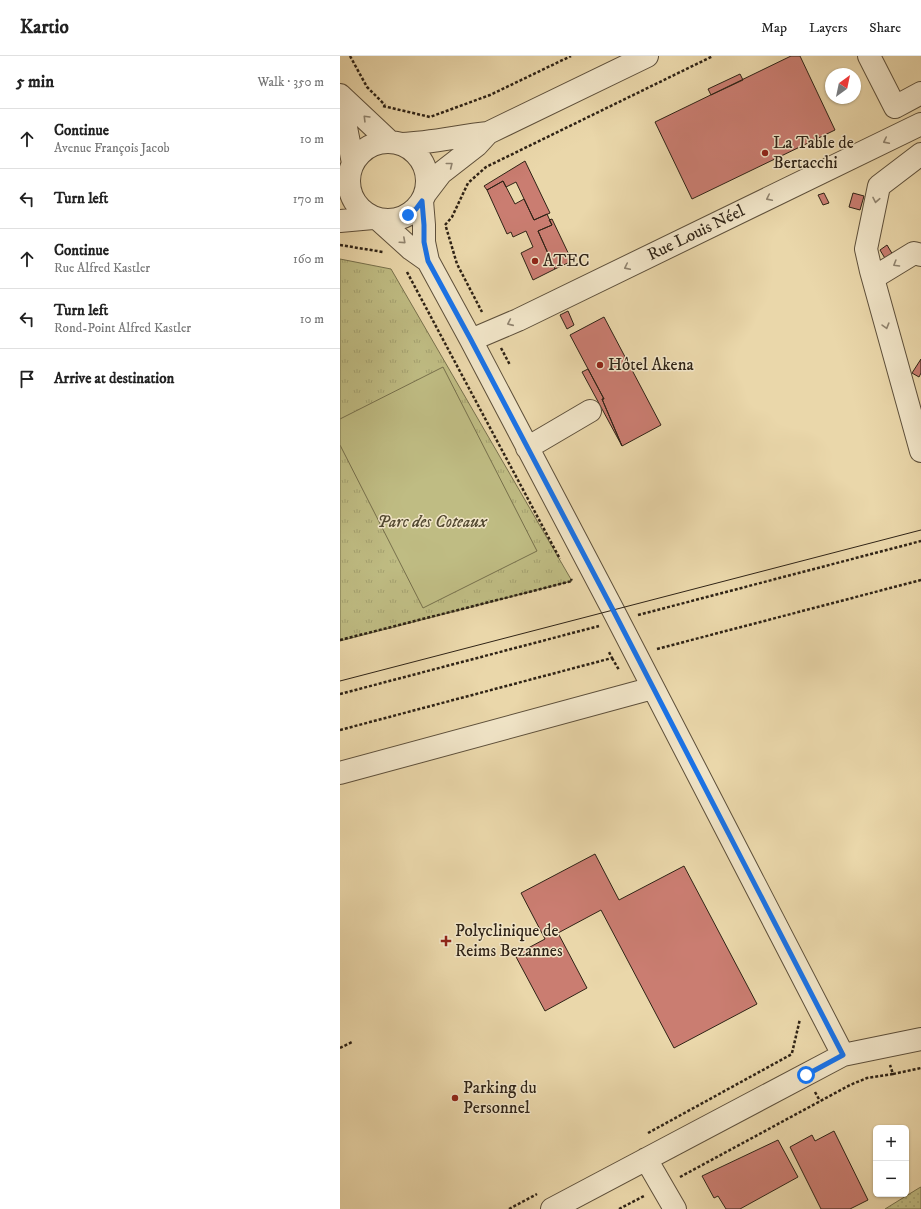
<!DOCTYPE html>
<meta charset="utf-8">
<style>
:root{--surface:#fff;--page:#f6f6f6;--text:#222;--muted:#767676;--line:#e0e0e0}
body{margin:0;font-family:"IM FELL DW Pica",serif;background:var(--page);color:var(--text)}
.controls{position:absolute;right:12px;bottom:12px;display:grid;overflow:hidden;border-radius:6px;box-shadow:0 1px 3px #0004}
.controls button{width:36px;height:36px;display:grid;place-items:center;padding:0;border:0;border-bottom:1px solid var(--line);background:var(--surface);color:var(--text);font:20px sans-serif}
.compass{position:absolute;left:485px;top:12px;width:36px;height:36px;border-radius:50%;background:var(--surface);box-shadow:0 1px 3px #0004;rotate:33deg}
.stop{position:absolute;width:12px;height:12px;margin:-9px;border:3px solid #1a73e8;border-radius:50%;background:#fff}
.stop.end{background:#1a73e8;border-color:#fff;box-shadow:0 1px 4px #0008}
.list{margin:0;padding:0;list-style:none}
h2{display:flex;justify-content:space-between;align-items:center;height:52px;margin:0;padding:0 16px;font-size:17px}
h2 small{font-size:13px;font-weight:400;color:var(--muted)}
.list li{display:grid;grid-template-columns:26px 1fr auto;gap:12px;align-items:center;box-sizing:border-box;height:60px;padding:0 16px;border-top:1px solid var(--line)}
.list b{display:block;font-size:15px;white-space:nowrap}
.list p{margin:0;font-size:13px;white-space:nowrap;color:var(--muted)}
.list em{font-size:13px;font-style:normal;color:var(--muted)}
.icon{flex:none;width:22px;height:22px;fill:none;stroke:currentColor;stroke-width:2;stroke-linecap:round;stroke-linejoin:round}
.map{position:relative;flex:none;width:581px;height:1153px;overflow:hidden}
header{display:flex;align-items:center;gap:24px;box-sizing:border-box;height:56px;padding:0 20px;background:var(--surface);border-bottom:1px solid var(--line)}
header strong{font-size:19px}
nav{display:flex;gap:22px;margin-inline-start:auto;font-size:14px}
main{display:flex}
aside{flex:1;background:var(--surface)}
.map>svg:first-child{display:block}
.grass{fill:url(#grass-dots);stroke:#77704c}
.park{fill:url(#park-tufts);stroke:#77704c}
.pitch{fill:#bfbc83;stroke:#77704c}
.building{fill:#ca7d71;stroke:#2f2316}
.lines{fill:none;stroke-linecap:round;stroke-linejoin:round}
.minor-casing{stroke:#5e503b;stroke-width:24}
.path{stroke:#2f2316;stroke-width:2.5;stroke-dasharray:3 2;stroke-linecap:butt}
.minor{stroke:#f1e5c8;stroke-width:22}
.tram{stroke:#2f2316;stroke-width:1}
.oneway{stroke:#90846f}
.route{stroke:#1a73e8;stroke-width:5}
.poi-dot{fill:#8f2418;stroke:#f1e5c8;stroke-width:1.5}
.labels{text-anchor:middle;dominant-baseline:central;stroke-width:3;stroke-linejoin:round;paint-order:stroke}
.poi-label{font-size:17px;fill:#2f2316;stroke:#f1e5c8;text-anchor:start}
.street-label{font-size:17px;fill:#2f2316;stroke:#f1e5c8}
.park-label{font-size:17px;font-style:italic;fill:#534931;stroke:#f1e5c8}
</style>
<header>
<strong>Kartio</strong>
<nav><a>Map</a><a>Layers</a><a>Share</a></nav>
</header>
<main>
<aside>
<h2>5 min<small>Walk · 350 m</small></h2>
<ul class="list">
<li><svg class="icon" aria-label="ahead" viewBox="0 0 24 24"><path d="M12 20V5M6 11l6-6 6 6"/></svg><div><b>Continue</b><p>Avenue François Jacob</p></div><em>10 m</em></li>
<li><svg class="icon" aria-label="left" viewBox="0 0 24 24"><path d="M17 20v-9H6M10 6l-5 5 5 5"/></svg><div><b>Turn left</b></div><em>170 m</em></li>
<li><svg class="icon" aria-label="ahead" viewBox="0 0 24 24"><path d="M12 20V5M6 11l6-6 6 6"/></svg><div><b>Continue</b><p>Rue Alfred Kastler</p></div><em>160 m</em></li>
<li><svg class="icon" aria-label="left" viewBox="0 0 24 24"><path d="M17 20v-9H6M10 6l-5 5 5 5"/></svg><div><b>Turn left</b><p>Rond-Point Alfred Kastler</p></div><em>10 m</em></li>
<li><svg class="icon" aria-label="arrive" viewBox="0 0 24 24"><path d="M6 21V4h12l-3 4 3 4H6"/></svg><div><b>Arrive at destination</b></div></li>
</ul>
</aside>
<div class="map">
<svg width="581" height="1153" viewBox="0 0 581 1153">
<defs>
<pattern id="grass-dots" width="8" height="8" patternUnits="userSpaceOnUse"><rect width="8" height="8" fill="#bfbc83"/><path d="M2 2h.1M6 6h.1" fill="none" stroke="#a4a170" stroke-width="1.8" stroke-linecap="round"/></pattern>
<pattern id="park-tufts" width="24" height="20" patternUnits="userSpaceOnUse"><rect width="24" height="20" fill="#bfbc83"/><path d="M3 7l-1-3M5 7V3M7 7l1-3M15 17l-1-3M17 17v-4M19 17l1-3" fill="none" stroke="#a4a170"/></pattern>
</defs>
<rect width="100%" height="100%" fill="#ead7aa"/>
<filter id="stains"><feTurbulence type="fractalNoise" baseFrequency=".005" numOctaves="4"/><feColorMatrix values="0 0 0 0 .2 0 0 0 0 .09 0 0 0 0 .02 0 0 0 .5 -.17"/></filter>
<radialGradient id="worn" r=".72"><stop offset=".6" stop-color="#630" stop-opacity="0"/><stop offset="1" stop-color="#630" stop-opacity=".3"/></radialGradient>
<!-- grass -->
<path class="grass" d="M581 1131V1153H545L579 1132Z"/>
<!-- park -->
<path class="park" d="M0 203 51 213 232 525 0 585Z"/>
<!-- pitch -->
<path class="pitch" d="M103 311 197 495 83 552 0 389V363Z"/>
<!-- building -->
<path class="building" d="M451 0H460L495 74 352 143 315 66Z
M400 18 403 24 371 39 368 33Z
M185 105 210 157 194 164 176 126 166 131 163 125 147 134 144 130Z
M163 125 175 148 184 143 194 164 207 158 212 169 198 175 215 213 193 224 181 197 193 191 186 175 173 181 171 176 167 178 147 134Z
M484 137 489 147 483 149 478 139Z
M513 137 524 140 520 154 509 151Z
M212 163 232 205 215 213 198 175 212 169 209 164Z
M547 189 553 199 546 204 540 194Z
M228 255 234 269 227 273 220 259Z
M264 261 321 369 282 390 262 343H264L230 279Z
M581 303V317L579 321 572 317Z
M248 313 264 343H262L282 390 242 316Z
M255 798 279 844 344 810 417 948 334 992 261 854 218 877 247 932 205 955 175 899 205 883 181 837Z
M494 1075 528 1144 510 1153H481L450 1091 472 1079 475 1085Z
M438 1084 458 1121 400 1153H386L378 1140 374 1142 362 1120Z"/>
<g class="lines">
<defs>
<path id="minor" d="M529 0 555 51 581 37
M0 39 50 86
M0 41 13 107
M9 125a39 39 0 1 1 78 0a39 39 0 1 1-78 0Z
M62 88C91 87 119 80 148 77
M581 98 539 130 526 193 531 215 581 395
M85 138 101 117 137 89 148 77 307 0
M82 145 84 169V186L88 205 131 284 273 554 503 999
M39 164 71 193 88 205
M0 165 33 162
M533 222 574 197 581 199
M131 284 178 264 581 68
M187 392 250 355
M0 717 313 632
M306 1103 335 1153
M212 1153 503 999 581 983"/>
</defs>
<!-- minor casing -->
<use href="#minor" class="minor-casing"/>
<!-- path -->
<path class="path" d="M10 0 27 31 45 49
M43 50 90 61 150 39 231 0
M105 169 112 161 128 127 146 111 373 0
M106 171 117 208 142 256
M0 189 43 196
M67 216 220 503
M161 292 170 309
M298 559 581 485
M0 584 232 525 231 523
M317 593 581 524
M272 602 279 614
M0 638 259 570
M0 674 272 602 269 596
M0 992 12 986
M452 997 460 963
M553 1018 581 1012
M475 1036 480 1045
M308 1077 452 998
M340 1121 510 1029 527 1022 553 1018 550 1009
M169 1153 197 1138
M279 1153 304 1140"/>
<!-- minor -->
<use href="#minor" class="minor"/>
<!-- tram -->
<path class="tram" d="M0 625 581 474"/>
</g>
<!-- one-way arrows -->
<defs><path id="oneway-chevron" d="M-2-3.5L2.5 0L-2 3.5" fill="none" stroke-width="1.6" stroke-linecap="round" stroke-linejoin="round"/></defs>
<g class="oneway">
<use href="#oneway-chevron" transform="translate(26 62) rotate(-135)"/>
<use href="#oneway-chevron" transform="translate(546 85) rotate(154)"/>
<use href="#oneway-chevron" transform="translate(110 109) rotate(-38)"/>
<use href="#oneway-chevron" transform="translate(429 142) rotate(154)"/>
<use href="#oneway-chevron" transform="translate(536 144) rotate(101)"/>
<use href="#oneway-chevron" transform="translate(63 185) rotate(42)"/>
<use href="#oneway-chevron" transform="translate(556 208) rotate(149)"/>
<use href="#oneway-chevron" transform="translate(287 211) rotate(154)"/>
<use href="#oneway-chevron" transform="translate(170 267) rotate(156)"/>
<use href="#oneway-chevron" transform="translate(546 270) rotate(74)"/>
</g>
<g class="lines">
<!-- route -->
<path class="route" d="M68 159 76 153 82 145 84 169V186L88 205 131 284 273 554 503 999 466 1019"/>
</g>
<!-- markers -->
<g class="poi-dot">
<circle cx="425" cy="97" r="4"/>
<circle cx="195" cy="205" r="4"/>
<circle cx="260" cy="309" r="4"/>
<path d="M104 879h4v4h4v4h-4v4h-4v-4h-4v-4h4z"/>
<circle cx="115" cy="1042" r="4"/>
</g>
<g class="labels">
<!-- poi labels -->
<g class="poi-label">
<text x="433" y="87">La Table de<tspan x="433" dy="20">Bertacchi</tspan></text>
<text x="203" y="205">ATEC</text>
<text x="268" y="309">Hôtel Akena</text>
<text x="115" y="875">Polyclinique de<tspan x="115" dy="20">Reims Bezannes</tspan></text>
<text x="123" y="1032">Parking du<tspan x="123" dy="20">Personnel</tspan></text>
</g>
<!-- street labels -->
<g class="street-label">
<text transform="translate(356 177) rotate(-26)">Rue Louis Néel</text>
</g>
<!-- park labels -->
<g class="park-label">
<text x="92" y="466">Parc des Coteaux</text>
</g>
</g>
<rect width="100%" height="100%" filter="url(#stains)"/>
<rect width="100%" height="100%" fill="url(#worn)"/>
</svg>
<div class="controls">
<button>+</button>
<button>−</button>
</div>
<svg class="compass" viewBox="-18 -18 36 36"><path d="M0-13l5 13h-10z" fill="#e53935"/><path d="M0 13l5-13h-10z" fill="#767676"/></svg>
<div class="stop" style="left:466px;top:1019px"></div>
<div class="stop end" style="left:68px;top:159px"></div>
</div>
</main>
